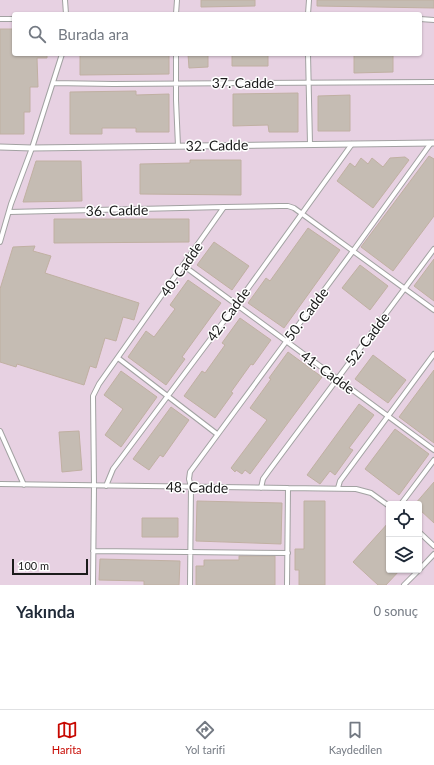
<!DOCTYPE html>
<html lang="tr">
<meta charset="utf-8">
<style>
:root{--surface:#fff;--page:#f6f6f7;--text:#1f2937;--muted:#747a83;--line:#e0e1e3;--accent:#c70800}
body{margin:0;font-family:Lato,sans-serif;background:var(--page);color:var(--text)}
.controls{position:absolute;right:12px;bottom:12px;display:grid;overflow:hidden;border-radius:4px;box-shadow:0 1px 3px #0004}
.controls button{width:36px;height:36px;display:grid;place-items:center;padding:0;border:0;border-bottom:1px solid var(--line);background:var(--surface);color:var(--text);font:20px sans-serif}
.scale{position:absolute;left:12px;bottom:10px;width:76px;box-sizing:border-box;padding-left:4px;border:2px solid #1b1b1b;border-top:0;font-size:11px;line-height:14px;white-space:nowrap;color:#1b1b1b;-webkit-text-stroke:3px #fff;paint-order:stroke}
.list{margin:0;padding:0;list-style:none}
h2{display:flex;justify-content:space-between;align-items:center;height:52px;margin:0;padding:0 16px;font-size:17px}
h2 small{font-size:13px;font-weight:400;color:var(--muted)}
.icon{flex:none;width:22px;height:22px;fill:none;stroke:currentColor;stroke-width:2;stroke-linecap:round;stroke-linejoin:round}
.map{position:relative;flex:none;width:434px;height:585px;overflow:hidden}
.search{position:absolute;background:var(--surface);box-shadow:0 1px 3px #0004;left:12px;right:12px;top:12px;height:44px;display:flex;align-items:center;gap:10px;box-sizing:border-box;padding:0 14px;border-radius:4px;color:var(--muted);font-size:15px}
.sheet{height:124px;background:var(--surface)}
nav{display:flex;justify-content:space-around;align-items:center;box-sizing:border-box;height:56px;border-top:1px solid var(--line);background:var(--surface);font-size:11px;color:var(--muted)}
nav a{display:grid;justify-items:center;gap:2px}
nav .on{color:var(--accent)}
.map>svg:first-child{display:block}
.industrial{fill:#e7d1e2;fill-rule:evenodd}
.building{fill:#c5bcb3;stroke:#c0b0a2}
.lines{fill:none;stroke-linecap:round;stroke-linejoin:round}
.minor-casing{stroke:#a2a2a2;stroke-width:6}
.tertiary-casing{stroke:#a2a2a2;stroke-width:7}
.minor{stroke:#fff;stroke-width:4}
.tertiary{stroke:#fff;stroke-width:5}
.labels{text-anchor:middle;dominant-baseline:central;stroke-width:3;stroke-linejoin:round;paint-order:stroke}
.street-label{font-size:14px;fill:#1b1b1b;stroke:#fff}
</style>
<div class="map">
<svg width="434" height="585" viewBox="0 0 434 585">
<rect width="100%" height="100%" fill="#eeeae0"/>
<!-- industrial -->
<path class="industrial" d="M0 0H434V585H0ZM14 14H420V54H14ZM389 504H419V570H389Z"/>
<!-- building -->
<path class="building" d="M201 0H255V6L201 7Z
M317 0H434V8L317 6Z
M0 29H14V54H47V58H37L38 87H30V112H24V134H0Z
M80 54H169V74L80 75Z
M188 54H208V67L189 68Z
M232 54H268V66H232Z
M354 54H393V72L354 73Z
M136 91V95L169 94V132H136V128H102V134H70V92Z
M298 93V132H269L268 125 233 126V94Z
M350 95V131H318V96Z
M429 156 434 159V216L393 271 361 247Z
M405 157 409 160 373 208 337 181 350 163 355 167 361 158 368 164 372 158 383 167 390 158Z
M190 160H241V195L140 194V164L190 163Z
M36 161H81L82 201 23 202Z
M54 219H189V242L54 243Z
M308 228 340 250 284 328 248 303 266 278 270 281Z
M214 242 249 266 232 290 197 265Z
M35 246 33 251 51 256 45 273 139 303 134 320 123 317 116 341 105 338 96 368 90 366 84 385 17 364 16 367 0 362V289L13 247Z
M434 259V301L414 286Z
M360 265 388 286 370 310 342 288Z
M188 280 221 303 182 357 185 359 166 385 128 357 146 331 154 337 175 309 170 305Z
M240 318 271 340 253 365 251 364 231 392 233 393 215 418 184 396 202 371 205 373 225 345 222 343Z
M288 352 322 377 250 474 245 470 242 474 236 470 235 472 231 468 267 420 250 408 271 379 269 378Z
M373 355 406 380 388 403 355 379Z
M434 370V443L399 417Z
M121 371 157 397 121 447 105 435 123 409 104 395Z
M359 404 374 415 349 448 353 450 335 475 330 471 320 484 307 475Z
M171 407 189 420 163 457 160 455 149 470 133 459Z
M395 429 429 454 399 495 365 469Z
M79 431 82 470 62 472 59 432Z
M434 482V523L419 509V504H415Z
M197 501 282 503 281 544 196 541Z
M304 501H325V585H299V570H295V549H304Z
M142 518H178V537H142Z
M389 522V570H400L386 585H378L353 562Z
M239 556H275V585H196V566H204V560H239Z
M100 559 180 561 179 585H144V581L99 580Z"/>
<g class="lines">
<defs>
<path id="minor" d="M65 0 66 14
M176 14 177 0
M308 14 309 0
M0 19H14
M420 19 434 20
M176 54V100L178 146
M308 54 310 144
M53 83 113 84 434 82
M9 212 224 207
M0 242 11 204 32 148 62 54
M184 266 434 450
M118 358 217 434
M0 431 24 485
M0 484 356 489 371 493 389 506
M106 486 113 469 236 305 352 144
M261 488 263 479 268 472 434 249
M338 488 340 481 434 354
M401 504 434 460
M419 532 434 546
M93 551 288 553
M419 570 434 554
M93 585 94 486 93 396 99 384 224 207 280 206H288L294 208 434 310
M190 585 191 487 189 479 190 472 353 251 431 143
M287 585 288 488
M404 585 419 570"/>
<path id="tertiary" d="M0 147 32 148 434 143"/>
</defs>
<!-- minor casing -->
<use href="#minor" class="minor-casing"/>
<!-- tertiary casing -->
<use href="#tertiary" class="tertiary-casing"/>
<!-- minor -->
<use href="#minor" class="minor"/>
<!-- tertiary -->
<use href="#tertiary" class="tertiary"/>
</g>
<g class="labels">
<!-- street labels -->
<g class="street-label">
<text x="243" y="82">37. Cadde</text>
<text transform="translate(217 145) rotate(-1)">32. Cadde</text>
<text transform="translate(117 210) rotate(-1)">36. Cadde</text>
<text transform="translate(181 269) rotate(-55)">40. Cadde</text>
<text transform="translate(228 314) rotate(-54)">42. Cadde</text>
<text transform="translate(306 314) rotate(-53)">50. Cadde</text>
<text transform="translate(367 339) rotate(-53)">52. Cadde</text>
<text transform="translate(328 372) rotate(36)">41. Cadde</text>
<text transform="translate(197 487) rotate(1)">48. Cadde</text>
</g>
</g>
</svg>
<div class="controls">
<button><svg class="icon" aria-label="locate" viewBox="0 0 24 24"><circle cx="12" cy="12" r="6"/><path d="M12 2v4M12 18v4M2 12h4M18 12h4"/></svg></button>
<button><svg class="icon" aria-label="layers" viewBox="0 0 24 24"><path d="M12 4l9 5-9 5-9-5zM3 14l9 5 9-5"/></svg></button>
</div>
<div class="scale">100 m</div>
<div class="search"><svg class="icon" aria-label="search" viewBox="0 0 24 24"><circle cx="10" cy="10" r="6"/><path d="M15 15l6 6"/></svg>Burada ara</div>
</div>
<section class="sheet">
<h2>Yakında<small>0 sonuç</small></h2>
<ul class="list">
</ul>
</section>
<nav>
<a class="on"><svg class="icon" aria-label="map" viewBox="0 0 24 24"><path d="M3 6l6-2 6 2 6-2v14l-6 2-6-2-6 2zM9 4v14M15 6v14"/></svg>Harita</a>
<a><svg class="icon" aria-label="directions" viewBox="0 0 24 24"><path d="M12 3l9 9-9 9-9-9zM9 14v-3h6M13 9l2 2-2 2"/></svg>Yol tarifi</a>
<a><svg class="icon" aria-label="saved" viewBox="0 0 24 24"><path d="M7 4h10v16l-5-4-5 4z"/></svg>Kaydedilen</a>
</nav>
